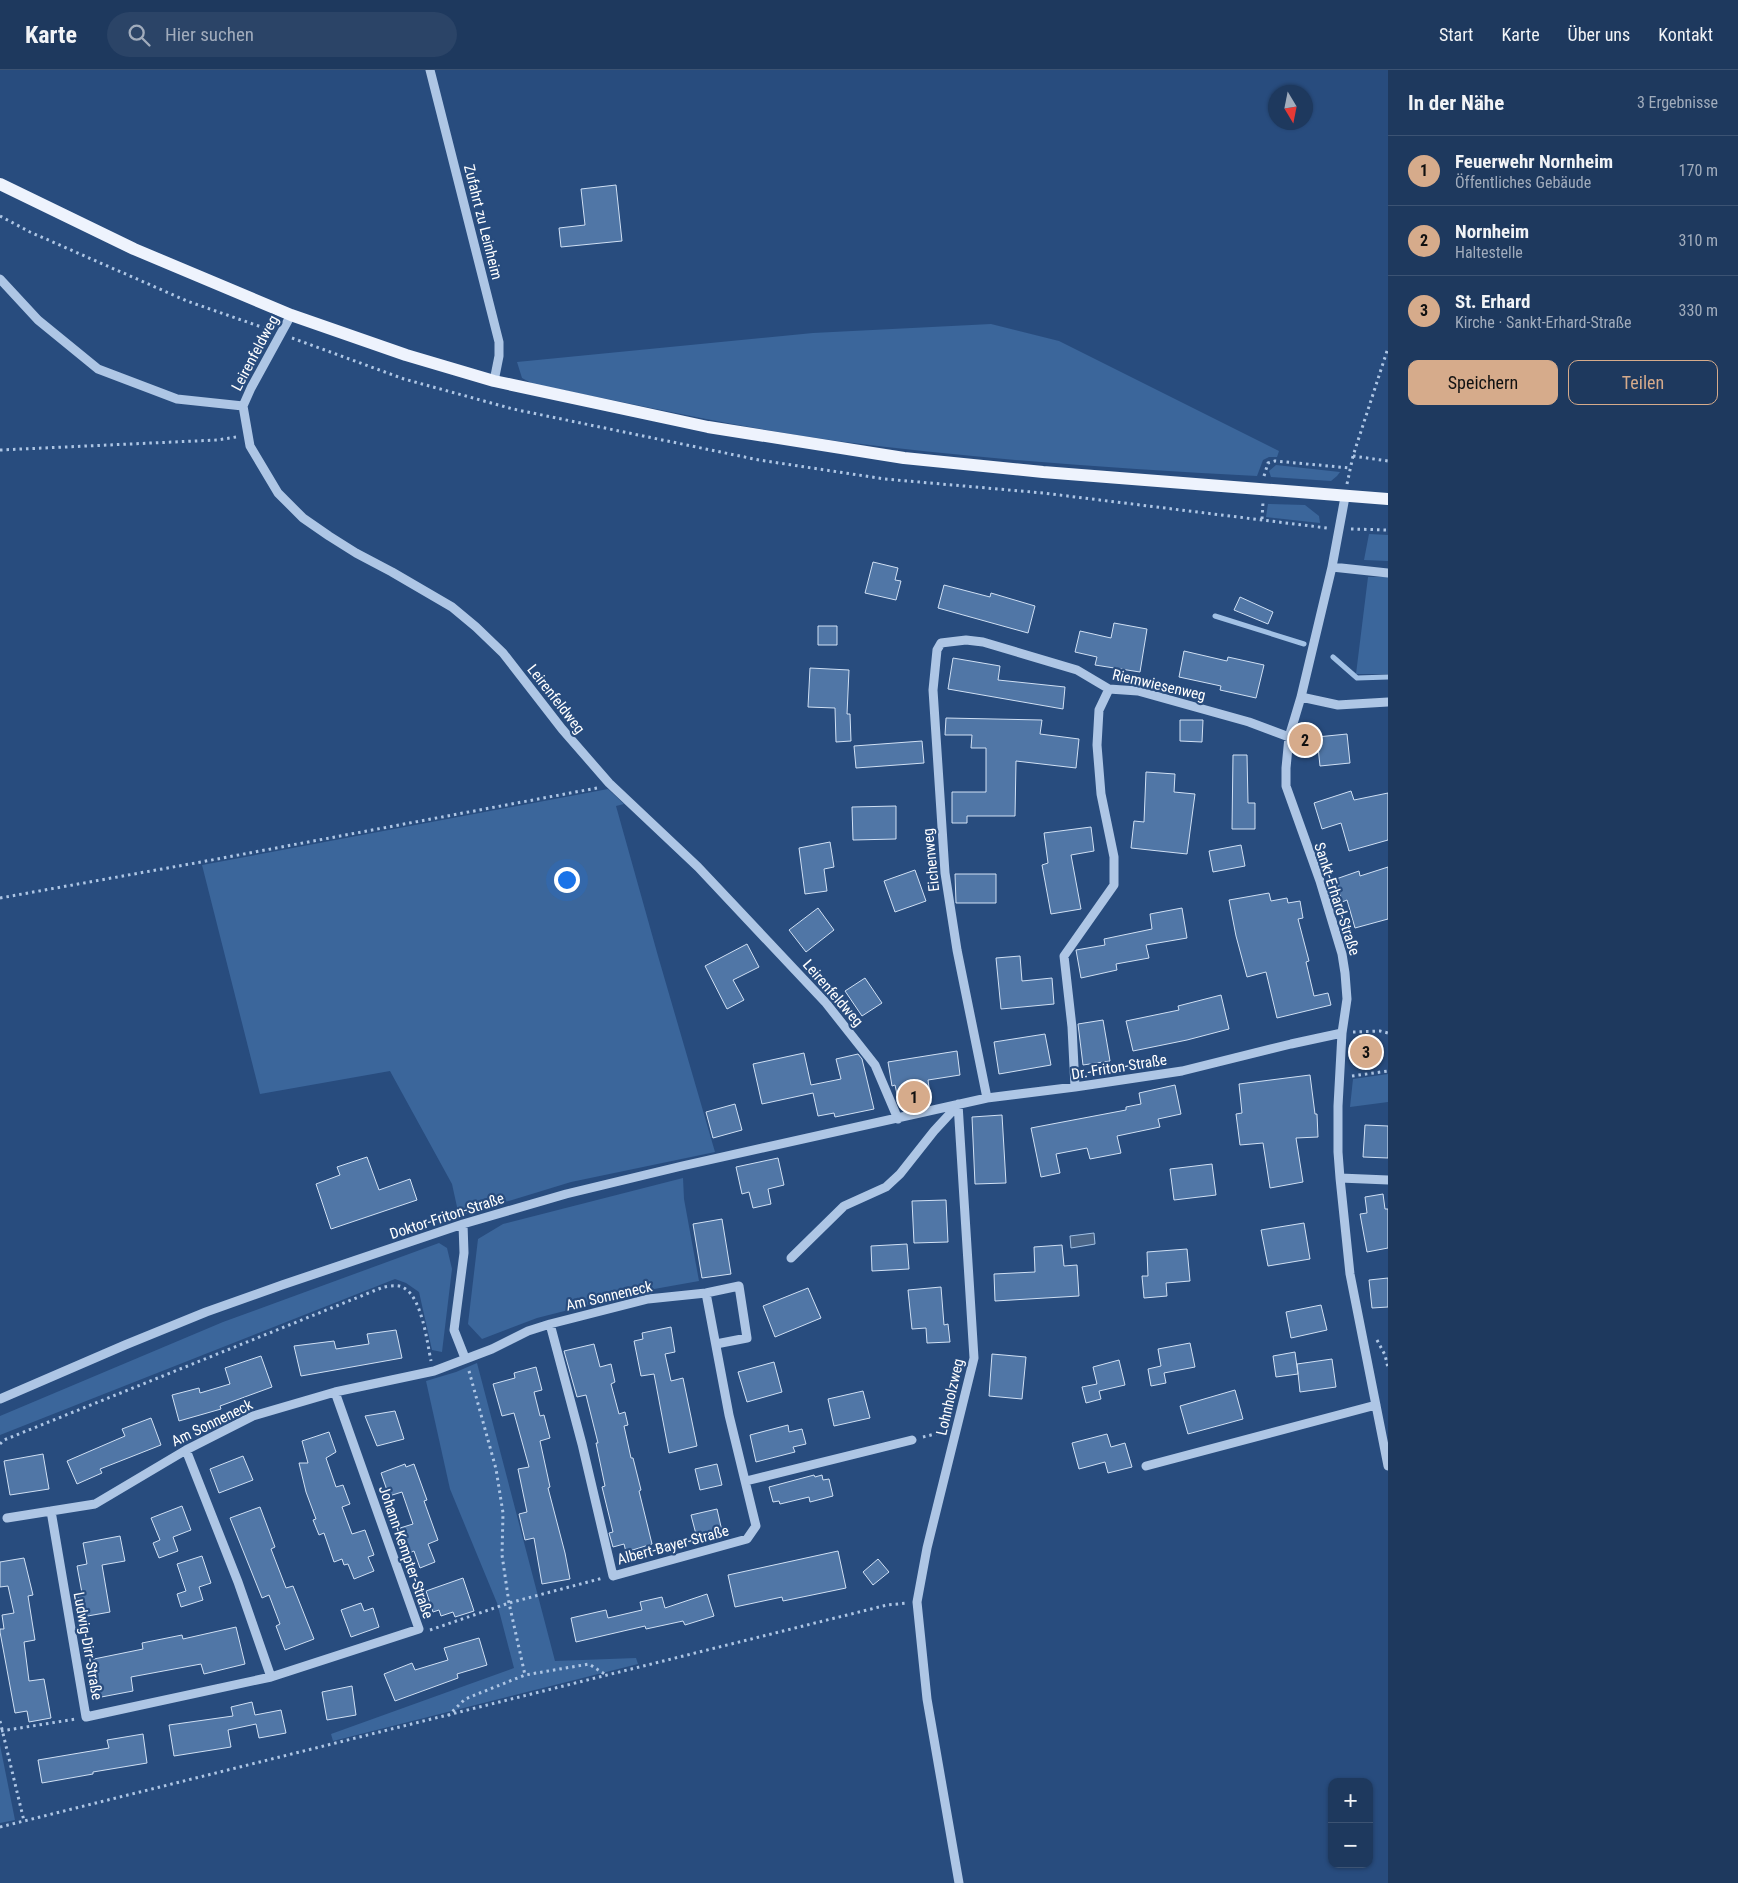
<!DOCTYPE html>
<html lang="de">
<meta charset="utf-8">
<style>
:root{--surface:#1e395e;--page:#2b4467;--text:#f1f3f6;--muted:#a1acbc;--line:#3c5373;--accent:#d6ab8b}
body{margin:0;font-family:"Roboto Condensed",sans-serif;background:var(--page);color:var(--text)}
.controls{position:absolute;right:15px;bottom:15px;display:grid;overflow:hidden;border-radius:10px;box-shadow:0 1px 4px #0004}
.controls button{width:45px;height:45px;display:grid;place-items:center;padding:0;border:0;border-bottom:1px solid var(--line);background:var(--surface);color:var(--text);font:25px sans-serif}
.compass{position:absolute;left:1268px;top:15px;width:45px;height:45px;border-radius:50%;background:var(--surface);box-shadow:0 1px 4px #0004;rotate:170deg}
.you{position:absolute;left:566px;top:809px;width:18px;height:18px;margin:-12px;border:4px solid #fff;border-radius:50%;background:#1a73e8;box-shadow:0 0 0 8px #1a73e833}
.badge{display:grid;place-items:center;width:32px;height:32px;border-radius:50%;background:var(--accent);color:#111;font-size:16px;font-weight:700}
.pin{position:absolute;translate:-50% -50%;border:2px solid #fff;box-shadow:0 1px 5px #0006}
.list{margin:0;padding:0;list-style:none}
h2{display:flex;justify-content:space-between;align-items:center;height:65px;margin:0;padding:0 20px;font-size:21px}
h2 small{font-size:16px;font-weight:400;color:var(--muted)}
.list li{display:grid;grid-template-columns:32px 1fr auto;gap:15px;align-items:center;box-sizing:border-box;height:70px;padding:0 20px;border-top:1px solid var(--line)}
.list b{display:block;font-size:19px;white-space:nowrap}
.list p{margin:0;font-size:16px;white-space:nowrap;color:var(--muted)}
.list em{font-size:16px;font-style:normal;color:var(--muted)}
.actions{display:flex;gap:10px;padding:15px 20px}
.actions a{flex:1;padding:11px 0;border:1px solid var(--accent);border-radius:10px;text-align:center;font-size:18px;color:var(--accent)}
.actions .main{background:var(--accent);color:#111}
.icon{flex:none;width:28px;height:28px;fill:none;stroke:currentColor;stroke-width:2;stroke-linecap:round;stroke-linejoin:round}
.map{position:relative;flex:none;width:1388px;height:1813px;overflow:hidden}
header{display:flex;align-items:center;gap:30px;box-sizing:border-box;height:70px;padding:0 25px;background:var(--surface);border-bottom:1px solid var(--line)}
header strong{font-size:24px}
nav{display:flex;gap:28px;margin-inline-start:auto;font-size:18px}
.search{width:350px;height:45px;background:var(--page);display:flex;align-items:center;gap:12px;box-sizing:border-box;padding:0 18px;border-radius:28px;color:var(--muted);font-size:19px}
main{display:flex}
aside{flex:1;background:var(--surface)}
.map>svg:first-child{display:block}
.green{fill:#3b669b}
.water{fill:#4b6689;stroke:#a2c1e5}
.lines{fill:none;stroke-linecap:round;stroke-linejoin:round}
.stream{stroke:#a2c1e5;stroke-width:5}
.building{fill:#5076a6;stroke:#d0e0f4}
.path{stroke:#aec6e5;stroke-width:3;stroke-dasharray:2.5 4;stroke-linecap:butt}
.minor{stroke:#aec6e5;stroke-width:9}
.major{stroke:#eef3fd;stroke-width:12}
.labels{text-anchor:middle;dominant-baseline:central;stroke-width:4.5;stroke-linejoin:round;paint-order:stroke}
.street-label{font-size:15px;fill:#fff;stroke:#284c7e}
</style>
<header>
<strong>Karte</strong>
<div class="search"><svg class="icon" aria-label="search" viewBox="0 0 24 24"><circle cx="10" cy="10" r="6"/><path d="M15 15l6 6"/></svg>Hier suchen</div>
<nav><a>Start</a><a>Karte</a><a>Über uns</a><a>Kontakt</a></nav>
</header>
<main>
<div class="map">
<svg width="1388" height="1813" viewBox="0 0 1388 1813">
<rect width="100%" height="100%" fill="#284c7e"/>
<!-- green -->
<path class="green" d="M991 254 1059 271 1279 381 1277 387H1269L1263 390 1257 406C1117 399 977 389 837 371 735 357 634 334 533 314L522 308 517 292 813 263Z
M1276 395 1340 402 1337 406 1331 411 1271 407 1269 401Z
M1268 434 1305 435 1319 446 1320 453 1266 447Z
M1369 464 1388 465V491L1364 490Z
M1368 507H1388V604H1356Z
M608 719 624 734 616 736 658 886 715 1082 571 1112 459 1146 452 1114 390 1001 260 1024 202 795Z
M1388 1004V1032L1350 1037 1353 1009Z
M683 1108 684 1129 699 1211 615 1226 596 1233 537 1248 482 1269 468 1254 478 1169 503 1154Z
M439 1173 447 1178 452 1199 442 1282 432 1280 419 1222 406 1213 395 1209 0 1365V1346L223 1252Z
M477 1293 555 1591 636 1588 638 1594 333 1671 331 1664 514 1598 497 1533 450 1419 426 1311 456 1302Z
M0 1675 15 1750 0 1753Z"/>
<!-- water -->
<path class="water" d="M1094 1163 1095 1174 1071 1178 1070 1166Z"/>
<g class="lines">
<!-- stream -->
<path class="stream" d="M1215 546 1304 574
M1333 587 1357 608 1388 607"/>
</g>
<!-- building -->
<path class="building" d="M616 115 622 171 561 177 559 158 585 155 581 119Z
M873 492 898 498 895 510 901 511 896 530 865 523Z
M944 515 990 527 991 523 1035 536 1028 563 938 538Z
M1240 527 1273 542 1268 554 1234 540Z
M1114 553 1147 559 1140 602 1095 595 1097 587 1075 582 1080 561 1111 568Z
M818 556H837V575H818Z
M1184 581 1227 591 1228 587 1264 595 1256 628 1220 620 1221 616 1179 607Z
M953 588 1000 596 998 610 1065 617 1063 639 948 619Z
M810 598 849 600 847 644H850L851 671 836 672 835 638 808 637Z
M946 648 1042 650 1040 664 1079 669 1076 698 1016 691 1015 746H967V753H952V722H986V678H971L972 665H945Z
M1180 650H1203L1202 672 1180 671Z
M1347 664 1350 693 1320 696 1317 667Z
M922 671 924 693 856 698 854 676Z
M1233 685H1247L1248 733H1255V759H1232Z
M1146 702 1175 704 1174 722 1195 724 1187 784 1131 778 1134 751 1144 752Z
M1351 721 1354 730 1388 723V770L1349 781 1341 753 1322 759 1314 733Z
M896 736V769L853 770 852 737Z
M1091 757 1094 781 1071 785 1081 839 1051 844 1042 795 1048 793 1044 763Z
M830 772 834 797 824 799 827 821 805 824 799 778Z
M1241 775 1245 796 1213 802 1209 781Z
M1388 797V849L1355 858 1347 830 1342 832 1336 809 1359 801 1360 806Z
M915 800 926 831 895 842 884 811Z
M955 804H996V833H956Z
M1269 823 1271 831 1287 828 1288 833 1300 831 1303 848 1298 849 1309 891 1306 892 1314 926 1328 923 1331 935 1277 948 1266 902 1247 907 1236 866 1229 830Z
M818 838 834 860 806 882 789 860Z
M1182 838 1187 868 1146 875 1149 888 1116 894 1117 900 1081 908 1076 880 1105 875 1104 869 1152 859 1150 844Z
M747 874 759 897 733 910 744 930 727 939 705 896Z
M1020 886 1022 911 1052 908 1054 934 1001 939 996 888Z
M865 908 882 933 862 946 845 921Z
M1221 925 1229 959 1187 970 1133 981 1126 951 1179 940 1178 936Z
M1103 950 1110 991 1083 995 1078 954Z
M1045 964 1051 995 999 1004 994 972Z
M1378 969 1382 989 1354 995 1350 975Z
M957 981 960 1005 928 1010 931 1033 900 1038 895 1015 892 1016 888 992Z
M804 983 811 1015 841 1009 836 989 858 984 862 989 874 1039 835 1047 834 1043 818 1046 813 1023 762 1034 753 994Z
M1310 1005 1315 1044H1317L1318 1067 1296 1068 1303 1112 1270 1118 1263 1073 1240 1075 1236 1044 1242 1043 1239 1014Z
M1175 1015 1181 1044 1158 1049 1160 1057 1117 1066 1121 1083 1090 1089 1087 1078 1056 1084 1060 1103 1041 1107 1031 1058 1126 1040V1037L1141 1034 1139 1023Z
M735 1034 742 1060 713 1068 706 1042Z
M1002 1045 1006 1113 975 1114 972 1047Z
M1365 1055 1388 1056V1088L1363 1087Z
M367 1087 379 1120 410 1109 417 1130 331 1159 316 1114 340 1105 337 1097Z
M778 1088 784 1115 768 1119 771 1134 753 1138 749 1122 742 1124 736 1097Z
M1212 1094 1216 1125 1174 1130 1170 1099Z
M1383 1124 1385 1139H1388V1178L1367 1182 1360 1144 1367 1143 1365 1127Z
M946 1130 948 1172 914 1173 912 1131Z
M722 1149 731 1204 702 1208 693 1154Z
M1304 1153 1310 1189 1268 1196 1261 1160Z
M907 1174 909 1199 872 1201 871 1176Z
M1062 1175 1064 1196 1077 1195 1079 1226 995 1231 994 1204 1035 1202 1034 1177Z
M1187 1179 1190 1211 1166 1213 1167 1226 1144 1228 1142 1206H1148L1147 1182Z
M1388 1208V1237L1372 1238 1369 1210Z
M941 1217 944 1255 948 1254 950 1272 927 1273 926 1258 912 1259 908 1220Z
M808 1218 821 1248 775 1267 763 1236Z
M1321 1235 1327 1260 1291 1268 1286 1242Z
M671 1257 675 1282 665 1284 671 1311 683 1308 697 1376 669 1383 654 1304 641 1306 634 1271 643 1269 642 1263Z
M396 1260 402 1288 301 1306 294 1276 334 1271 336 1279 369 1274 367 1264Z
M1190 1273 1195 1297 1164 1303 1166 1313 1151 1316 1148 1299 1161 1296 1158 1279Z
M594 1274 600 1297 611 1294 615 1312 611 1314 619 1344 625 1342 628 1355 624 1356 631 1388H633L641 1420 639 1421 652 1474 626 1482 624 1474 613 1477 609 1463 613 1462 602 1417 605 1416 596 1373H598L586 1325 577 1327 564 1281Z
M1295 1282 1298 1304 1276 1307 1273 1286Z
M992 1284 1026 1287 1022 1329 989 1326Z
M261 1286 272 1317 220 1336 221 1339 179 1351 172 1325 199 1318 200 1323 230 1314 225 1298Z
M1332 1289 1336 1317 1300 1322 1297 1294Z
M1119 1290 1125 1315 1099 1321 1101 1329 1086 1333 1082 1317 1097 1314 1093 1297Z
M774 1292 782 1322 747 1332 738 1302Z
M536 1297 542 1320 534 1322 540 1346 544 1345 550 1368 540 1371 550 1417 548 1418 565 1483 570 1509 542 1514 534 1468 525 1470 519 1444 527 1442 518 1399 529 1397 514 1343 502 1346 493 1314 515 1308 514 1303Z
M1235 1320 1243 1349 1188 1364 1180 1336Z
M863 1321 870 1348 834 1356 828 1329Z
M395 1341 404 1369 377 1376 365 1346Z
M151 1348 161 1375 100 1399 102 1403 77 1414 67 1391 125 1366 122 1359Z
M788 1355 789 1362 802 1359 806 1374 793 1377 795 1382 756 1392 750 1365Z
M329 1362 336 1382 326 1388 336 1417 343 1415 350 1434 342 1437 352 1464 365 1460 374 1485 368 1487 374 1501 354 1509 348 1494 344 1495 342 1489 334 1492 324 1463 319 1465 313 1450 316 1449 306 1422 299 1393H308L302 1371Z
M1107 1364 1111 1377 1125 1373 1132 1397 1108 1403 1105 1392 1079 1399 1072 1373Z
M43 1384 49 1419 10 1425 4 1391Z
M243 1386 253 1410 219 1423 210 1399Z
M405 1394 406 1397 414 1394 427 1430 424 1431 438 1470 428 1474 435 1492 420 1498 414 1481 409 1483 400 1458 413 1454 402 1422 389 1426 381 1403Z
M717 1394 722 1415 700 1420 695 1399Z
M814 1405 815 1407 822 1405 823 1410 829 1409 833 1426 810 1432 809 1427 780 1434 779 1431 773 1432 769 1417Z
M182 1436 191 1460 173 1467 178 1481 159 1488 153 1473 160 1470 151 1448Z
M260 1437 275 1477 271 1479 286 1518 293 1516 314 1569 285 1580 276 1556 280 1554 269 1525 262 1528 230 1448Z
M717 1439 722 1461 697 1468 691 1445Z
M120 1466 125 1491 102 1495 110 1542 82 1547 77 1523H82L77 1496 87 1494 83 1473Z
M838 1481 846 1518 783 1531 782 1527 735 1537 728 1505Z
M202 1486 211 1513 199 1517 203 1530 181 1537 177 1524 186 1521 177 1494Z
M24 1488 33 1525 28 1526 35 1570 24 1572 29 1611 44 1609 51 1648 29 1652 27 1641 15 1643 0 1562V1559H4L2 1545 14 1543 8 1516 0 1517V1492Z
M878 1489 889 1502 873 1515 863 1502Z
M463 1508 474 1541 455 1547 453 1542 441 1546 439 1540 433 1542 426 1521Z
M707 1524 714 1546 685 1555 683 1551 646 1559 645 1556 576 1572 571 1548 606 1540 608 1548 642 1540 640 1532 662 1527 665 1538Z
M361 1533 364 1541 373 1538 379 1557 351 1567 341 1540Z
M236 1557 245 1594 204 1604 201 1594 131 1607 133 1621 96 1628 89 1590 143 1579 142 1573 182 1565 183 1569Z
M479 1568 487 1595 457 1604 458 1608 395 1631 384 1604 412 1593 415 1600 448 1590 444 1578Z
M352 1616 356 1645 327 1650 322 1622Z
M252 1632 255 1645 281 1640 286 1663 259 1668 256 1654 228 1660 231 1677 174 1686 169 1655 233 1646 231 1637Z
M143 1664 147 1693 93 1702V1704L42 1713 38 1690 109 1678 107 1670Z"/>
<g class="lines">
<!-- path -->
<path class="path" d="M0 146 30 162 187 231 270 260
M292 268 404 309 513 339 759 390 885 409 1043 423 1327 458
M0 380 217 370 236 367
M1353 386 1388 391
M1264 406 1268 393 1275 391 1350 398
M1347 414 1353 386 1388 278
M1262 449 1263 432
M1351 459 1388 460
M0 828 201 792 597 718
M1353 962 1380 961 1388 963
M1352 1006 1388 1001
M1377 1270 1385 1285 1388 1298
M469 1301 496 1399 503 1443 502 1485 509 1533 525 1605
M923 1367 943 1362
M0 1374 4 1370 381 1218C388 1216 398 1214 404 1218 422 1228 427 1272 431 1291
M430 1560 509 1533 603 1508
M448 1646 465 1629 525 1605 589 1594 606 1605
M0 1651 24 1751
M1 1661 76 1649
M0 1757 887 1535 907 1533"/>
<!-- minor -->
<path class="minor" d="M430 0 499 272V286L494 311
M0 209 38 250 98 299 177 329 243 336
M291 245 251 318 243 336 250 376 278 423 303 448 329 466 356 483 392 502 452 537 476 557 503 583 562 659 609 713 698 797 826 933 875 995 898 1049
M1345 427 1332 497 1301 627 1289 667 1286 698V716L1320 811 1342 884 1345 903 1347 929 1342 963 1338 1036V1082L1340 1108 1350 1204 1388 1396
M1332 497 1388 503
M1301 627 1338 635 1388 632
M1075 1017 1072 957 1064 886 1114 815V787L1101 724 1097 675 1099 640 1109 619
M987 1028 957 880 945 803 933 620 937 580 941 573 966 570 983 572 1077 600 1109 619 1138 621 1249 652 1289 667
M958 1034 974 1288 927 1478 917 1532 927 1629 959 1813
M1340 1108 1388 1110
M463 1154 464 1183 454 1260 465 1288
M791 1188 844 1136 886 1117 900 1104 934 1061 958 1035
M550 1254 582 1374 613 1506 747 1469 756 1456 729 1345 706 1223
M0 1329 125 1275 206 1242 282 1215 463 1154 566 1124 682 1096 987 1028 1075 1017 1182 1001 1291 974 1342 963
M186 1380 238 1512 271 1607
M1146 1396 1376 1335
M746 1411 912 1370
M51 1441 86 1647 271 1607 419 1559 335 1322
M7 1448 95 1434 186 1380 253 1346 335 1322 434 1301 492 1279 528 1261 550 1254 648 1229 706 1223 739 1216 747 1268 716 1274"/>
<!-- major -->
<path class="major" d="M0 114 134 179 291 245 406 285 494 311 708 357 904 388 1043 402 1388 429"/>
</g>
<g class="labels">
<!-- street labels -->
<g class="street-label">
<text transform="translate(483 152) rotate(76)">Zufahrt zu Leinheim</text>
<text transform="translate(255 283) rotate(-62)">Leirenfeldweg</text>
<text transform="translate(1159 615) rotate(13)">Riemwiesenweg</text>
<text transform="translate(556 629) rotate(52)">Leirenfeldweg</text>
<text transform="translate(931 790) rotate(-96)">Eichenweg</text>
<text transform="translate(1337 829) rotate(72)">Sankt-Erhard-Straße</text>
<text transform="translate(833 923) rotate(49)">Leirenfeldweg</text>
<text transform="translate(1119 997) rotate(-9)">Dr.-Friton-Straße</text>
<text transform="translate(447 1146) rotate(-18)">Doktor-Friton-Straße</text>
<text transform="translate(609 1226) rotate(-13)">Am Sonneneck</text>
<text transform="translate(950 1327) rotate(-77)">Lohnholzweg</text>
<text transform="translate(212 1353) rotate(-26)">Am Sonneneck</text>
<text transform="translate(673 1475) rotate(-15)">Albert-Bayer-Straße</text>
<text transform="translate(406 1482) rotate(71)">Johann-Kempter-Straße</text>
<text transform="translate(88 1576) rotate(80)">Ludwig-Dirr-Straße</text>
</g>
</g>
</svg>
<div class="controls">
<button>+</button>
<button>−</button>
</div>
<svg class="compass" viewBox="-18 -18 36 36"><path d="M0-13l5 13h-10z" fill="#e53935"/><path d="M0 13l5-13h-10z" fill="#a1acbc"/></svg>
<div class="you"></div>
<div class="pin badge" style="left:914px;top:1027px">1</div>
<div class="pin badge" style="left:1305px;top:670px">2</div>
<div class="pin badge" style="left:1366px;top:982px">3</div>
</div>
<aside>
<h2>In der Nähe<small>3 Ergebnisse</small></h2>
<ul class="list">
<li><span class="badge">1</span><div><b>Feuerwehr Nornheim</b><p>Öffentliches Gebäude</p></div><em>170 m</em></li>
<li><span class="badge">2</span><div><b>Nornheim</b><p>Haltestelle</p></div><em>310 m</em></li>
<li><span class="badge">3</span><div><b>St. Erhard</b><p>Kirche · Sankt-Erhard-Straße</p></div><em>330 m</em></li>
</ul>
<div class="actions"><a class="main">Speichern</a><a>Teilen</a></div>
</aside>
</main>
